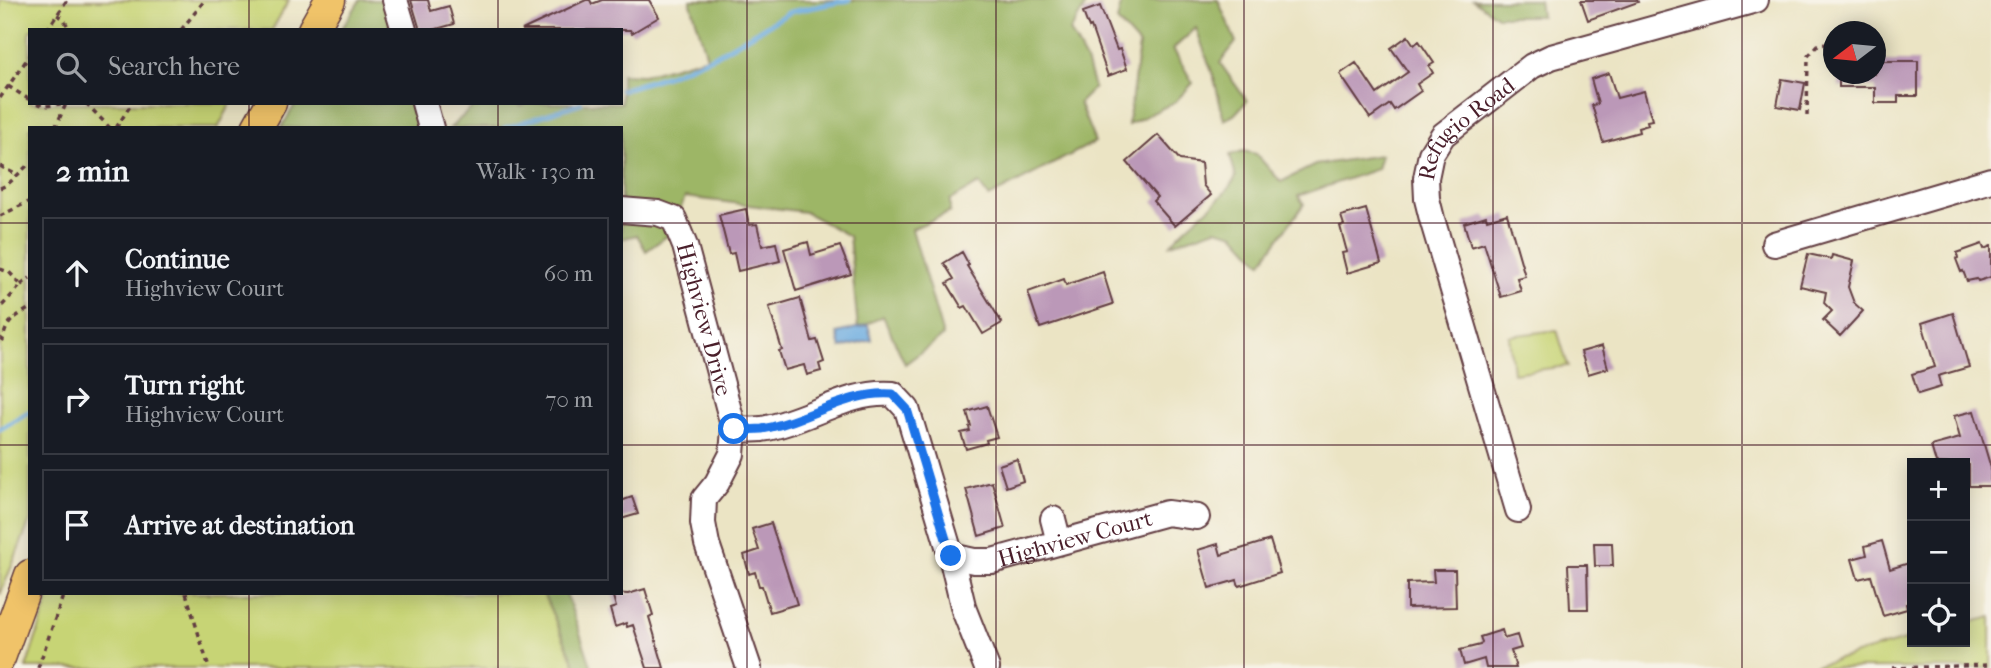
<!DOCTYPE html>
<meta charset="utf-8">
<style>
:root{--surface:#171b24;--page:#20242c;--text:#f1f3f6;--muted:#9ea1a6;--line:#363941}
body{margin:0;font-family:"IM FELL French Canon",serif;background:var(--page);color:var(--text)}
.controls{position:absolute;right:21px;bottom:21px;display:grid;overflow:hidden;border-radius:0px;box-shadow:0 4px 18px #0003}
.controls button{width:63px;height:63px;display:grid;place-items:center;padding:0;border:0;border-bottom:2px solid var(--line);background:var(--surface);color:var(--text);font:35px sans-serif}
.compass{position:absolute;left:1823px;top:21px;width:63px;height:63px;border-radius:50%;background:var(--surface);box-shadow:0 4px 18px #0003;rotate:254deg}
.stop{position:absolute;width:21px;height:21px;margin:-16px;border:5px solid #1a73e8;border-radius:50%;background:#fff}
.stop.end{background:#1a73e8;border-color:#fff;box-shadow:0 2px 7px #0008}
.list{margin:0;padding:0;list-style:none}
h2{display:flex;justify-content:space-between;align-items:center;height:91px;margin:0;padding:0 28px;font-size:30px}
h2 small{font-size:23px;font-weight:400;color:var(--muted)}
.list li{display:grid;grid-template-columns:46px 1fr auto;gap:21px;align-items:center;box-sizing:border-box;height:112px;margin:0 14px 14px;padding:0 14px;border:2px solid var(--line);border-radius:0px}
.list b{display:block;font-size:26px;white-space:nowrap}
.list p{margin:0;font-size:23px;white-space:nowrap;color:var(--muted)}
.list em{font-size:23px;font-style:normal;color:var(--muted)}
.icon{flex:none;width:38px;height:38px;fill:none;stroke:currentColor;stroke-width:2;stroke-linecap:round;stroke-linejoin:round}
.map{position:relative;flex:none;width:1991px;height:668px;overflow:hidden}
.search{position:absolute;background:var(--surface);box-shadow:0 4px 18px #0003;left:28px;top:28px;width:595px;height:77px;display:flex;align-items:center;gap:18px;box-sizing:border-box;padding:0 24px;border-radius:0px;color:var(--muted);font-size:26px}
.panel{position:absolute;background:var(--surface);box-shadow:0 4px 18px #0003;left:28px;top:126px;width:595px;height:469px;border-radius:0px}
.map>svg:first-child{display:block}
.green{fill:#c7d475;stroke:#887a50;stroke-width:2}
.forest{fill:#9db666;stroke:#746a48;stroke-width:2}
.water{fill:#6eade1;stroke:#5c6686;stroke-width:2}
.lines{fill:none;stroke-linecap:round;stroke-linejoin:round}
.stream{stroke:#6eade1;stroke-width:5}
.building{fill:#bb98b8}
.minor-casing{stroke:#623d42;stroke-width:28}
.major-casing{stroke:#623d42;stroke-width:33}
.path{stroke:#623d42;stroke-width:3.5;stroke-dasharray:5 5;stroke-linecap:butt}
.minor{stroke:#fff;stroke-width:24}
.major{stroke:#f0c369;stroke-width:30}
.route{stroke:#1a73e8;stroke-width:9}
.grid{fill:none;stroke:#4a1f2b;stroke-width:2;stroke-opacity:0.55}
.labels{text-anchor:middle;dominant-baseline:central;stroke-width:5;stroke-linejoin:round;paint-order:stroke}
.street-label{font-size:23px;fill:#4a1f2b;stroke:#f7f3e8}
</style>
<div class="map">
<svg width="1991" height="668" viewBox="0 0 1991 668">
<rect width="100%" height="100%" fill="#f7f3e8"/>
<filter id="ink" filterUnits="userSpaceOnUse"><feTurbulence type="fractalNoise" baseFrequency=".0143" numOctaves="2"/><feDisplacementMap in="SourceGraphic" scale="14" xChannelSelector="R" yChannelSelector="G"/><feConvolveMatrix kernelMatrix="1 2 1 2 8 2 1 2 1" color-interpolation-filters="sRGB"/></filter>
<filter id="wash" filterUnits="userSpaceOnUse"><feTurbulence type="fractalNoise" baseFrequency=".00686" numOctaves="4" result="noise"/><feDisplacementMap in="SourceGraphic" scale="28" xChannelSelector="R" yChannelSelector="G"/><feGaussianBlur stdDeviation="1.57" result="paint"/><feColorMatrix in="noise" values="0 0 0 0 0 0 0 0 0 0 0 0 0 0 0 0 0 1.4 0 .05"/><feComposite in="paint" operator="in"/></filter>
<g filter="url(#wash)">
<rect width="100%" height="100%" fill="#ebe4c4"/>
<!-- green -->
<path class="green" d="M0 0H289L272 30H30V103H231L218 128H30V521L0 595Z
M1557 330 1568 366 1513 373 1509 336Z
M51 593H543L577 668H26Z
M1991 617V668H1807L1912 638V642H1965V624Z"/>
<!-- forest -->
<path class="forest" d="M360 0H388L396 30H341Z
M690 0H1089L1070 31 1086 61 1094 88 1079 103 1095 142 989 197 979 184 950 200V212L912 229 943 336 905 364 883 316 858 329 849 236 805 212 685 197 671 233 646 251 637 235 621 239V128H450L477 103H517L520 106 529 103H621V74L643 75 707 57Z
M1122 0H1218L1236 42 1220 63 1247 101 1234 115 1224 120 1214 78 1196 28 1173 49 1193 83 1175 102 1128 125 1139 45 1117 21Z
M1473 0H1539L1541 16H1497Z
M296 103H415L421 128H281Z
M1243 151 1256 154 1281 182 1315 165 1381 155 1377 169 1298 196 1304 204 1261 263 1235 234 1216 229 1171 244C1190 219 1220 205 1236 177L1230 155Z
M543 593H566L592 668H577Z"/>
<!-- water -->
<path class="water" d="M868 325 872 340 841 348 837 333Z"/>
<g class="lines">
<!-- stream -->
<path class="stream" d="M621 90 669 75 716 55 790 12 849 0
M505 128 581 103
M0 429 30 411"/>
</g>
<g id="blocks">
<!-- building -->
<path class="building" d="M411 0H428L431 11 449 6 454 24 433 30H420Z
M586 0H590L592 4 602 0H649L659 17 632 33 630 30H522Z
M1581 0H1637L1638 2 1588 20Z
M1100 6 1117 50 1120 49 1127 69 1108 76 1091 27 1089 28 1083 12Z
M1408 36 1414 45 1419 41 1434 63 1429 66 1433 73 1417 84 1421 91 1394 110 1390 104 1370 118 1340 74 1356 63 1377 94 1408 72 1391 48Z
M1875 61H1918V96H1898V103H1875V87H1839V74H1875Z
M1609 73 1617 98 1644 91 1652 120 1647 121 1648 125 1638 128 1639 132 1603 142 1592 105 1598 104 1591 79Z
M1782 79 1805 83 1800 110 1777 106Z
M1158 135 1180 160 1201 163 1203 185 1211 195 1175 226 1153 201 1157 197 1127 162Z
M746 209 749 225 757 224 762 246 776 243 780 261 738 271 734 253 729 254 719 215Z
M1366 209 1381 263 1347 273 1342 253 1347 252 1340 226 1344 225 1341 216Z
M1507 214 1525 276 1517 278 1521 291 1501 297 1484 243 1471 247 1464 223 1486 216 1487 220Z
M808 242 811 255 840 246 851 274 796 291 784 249Z
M1982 244 1984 249 1991 246V277L1978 281 1977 279 1967 281 1963 271 1961 272 1956 259 1958 258 1957 253Z
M962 252 969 265 967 266 1002 323 983 334 966 306 962 308 947 283 954 279 944 263Z
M1808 254 1831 259 1832 255 1854 261 1848 287 1854 303 1863 311 1840 336 1823 320 1832 311 1824 303 1826 292 1800 286Z
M1103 272 1113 304 1040 328 1028 292 1064 279 1066 285Z
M800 298 812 341 817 340 824 362 819 364 821 371 807 375 804 365 785 370 779 351 782 350 769 307Z
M1953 313 1969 367 1938 376 1941 387 1918 394 1912 374 1935 367 1922 323Z
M1602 346 1608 368 1588 374 1581 352Z
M987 406 997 437 986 440 987 443 966 449 961 433 970 431 969 427 971 426 967 412Z
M1974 411 1991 468 1990 486H1969V465L1936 463 1931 446 1960 438 1954 416Z
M1017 459 1023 481 1006 487 999 465Z
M992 482 1005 528 979 536 966 489Z
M632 497 638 514 621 519V501Z
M771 523 797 604 770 612 762 586H759L755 572 749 574 744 555 759 550 752 529Z
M1270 540 1280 573 1239 586 1237 580 1209 588 1198 550 1218 544 1221 555Z
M1882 541 1890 569 1912 562V602L1906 604 1907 609 1883 616 1871 576 1858 579 1852 559 1867 555 1865 546Z
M1594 543H1612L1613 566H1595Z
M1568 565H1587L1588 609H1570Z
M1433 570H1455L1456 607 1407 608V583L1434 582Z
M645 589 653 615 649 617 664 668H647L633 625 627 627 626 623 615 627 610 609 616 607 612 593 628 594Z
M1502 630 1504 637 1507 638 1517 635 1521 648 1511 651 1516 668H1486L1484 659 1464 665 1460 650 1480 645 1482 642 1480 637Z"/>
</g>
</g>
<g filter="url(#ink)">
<use href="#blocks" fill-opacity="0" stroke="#623d42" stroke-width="2"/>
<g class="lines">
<defs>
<g id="minor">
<path d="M395 0 404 30"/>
<path d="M424 103 431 128"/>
<path id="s1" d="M621 210 658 213 674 219 685 246 734 429 732 454 717 483 704 499 703 523 707 544 749 668"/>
<path d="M1774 244 1991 180"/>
<path id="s2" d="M734 429C743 429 753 430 762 429 806 422 848 390 893 394L907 409 951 556 974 561H992L1167 513 1197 517"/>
<path id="s3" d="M1518 510 1432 219 1427 199 1426 178 1431 154 1443 135 1532 66 1551 57 1756 0"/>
<path d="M1053 519 1059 542"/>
<path d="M951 556 964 610 987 668"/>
</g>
<path id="major" d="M313 30 330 0
M257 128 271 103
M0 658 30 575"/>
</defs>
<!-- minor casing -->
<use href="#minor" class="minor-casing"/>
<!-- major casing -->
<use href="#major" class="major-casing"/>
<!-- path -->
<path class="path" d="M57 15 63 18 70 30
M47 30 67 0
M181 30 205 0
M8 86 30 100
M0 98 30 55
M37 103 45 106 68 103
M86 103 110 128
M1807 116 1808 56 1818 45 1827 44
M55 128 66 104
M116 128 132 103
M0 166 17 175
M0 188 7 185 30 163
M0 216 30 201
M0 269 9 272 21 285 0 308
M21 285 30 278
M0 338 3 340C6 321 15 317 30 308
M186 593 209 668
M38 668 64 593
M1892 668 1991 665"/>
<!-- minor -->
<use href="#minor" class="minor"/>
<!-- major -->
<use href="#major" class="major"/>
</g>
</g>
<g class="lines" filter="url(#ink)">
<!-- route -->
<path class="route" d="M734 429C743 429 753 430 762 429 806 422 848 390 893 394L907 409 951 556"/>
</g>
<!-- grid -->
<path class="grid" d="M249 0V30M498 0V30M747 0V668M996 0V668M1244 0V668M1493 0V668M1742 0V668M249 103V128M498 103V128M0 223H30M621 223H1991M0 445H30M621 445H1991M249 593V668M498 593V668"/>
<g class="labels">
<!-- street labels -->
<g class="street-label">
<text stroke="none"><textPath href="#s3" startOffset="411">Refugio Road</textPath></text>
<text stroke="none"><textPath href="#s1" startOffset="159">Highview Drive</textPath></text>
<text stroke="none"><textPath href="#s2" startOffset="466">Highview Court</textPath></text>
</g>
</g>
</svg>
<div class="controls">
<button>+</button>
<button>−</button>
<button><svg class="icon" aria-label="locate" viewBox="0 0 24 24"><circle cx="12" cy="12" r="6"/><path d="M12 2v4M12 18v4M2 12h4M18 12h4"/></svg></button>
</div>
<svg class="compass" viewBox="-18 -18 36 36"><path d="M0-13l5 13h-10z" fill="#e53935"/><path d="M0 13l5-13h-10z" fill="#9ea1a6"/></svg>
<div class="stop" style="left:734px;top:429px"></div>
<div class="stop end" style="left:951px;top:556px"></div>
<div class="search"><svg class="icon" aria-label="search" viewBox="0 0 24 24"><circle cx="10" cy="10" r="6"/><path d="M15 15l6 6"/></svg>Search here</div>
<section class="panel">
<h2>2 min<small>Walk · 130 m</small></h2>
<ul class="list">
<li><svg class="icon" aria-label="ahead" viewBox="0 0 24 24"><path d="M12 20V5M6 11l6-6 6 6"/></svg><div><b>Continue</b><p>Highview Court</p></div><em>60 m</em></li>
<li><svg class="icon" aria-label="right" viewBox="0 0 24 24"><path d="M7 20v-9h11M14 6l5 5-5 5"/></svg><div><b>Turn right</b><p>Highview Court</p></div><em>70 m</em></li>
<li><svg class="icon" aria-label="arrive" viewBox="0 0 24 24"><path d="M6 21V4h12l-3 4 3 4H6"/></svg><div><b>Arrive at destination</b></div></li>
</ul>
</section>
</div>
